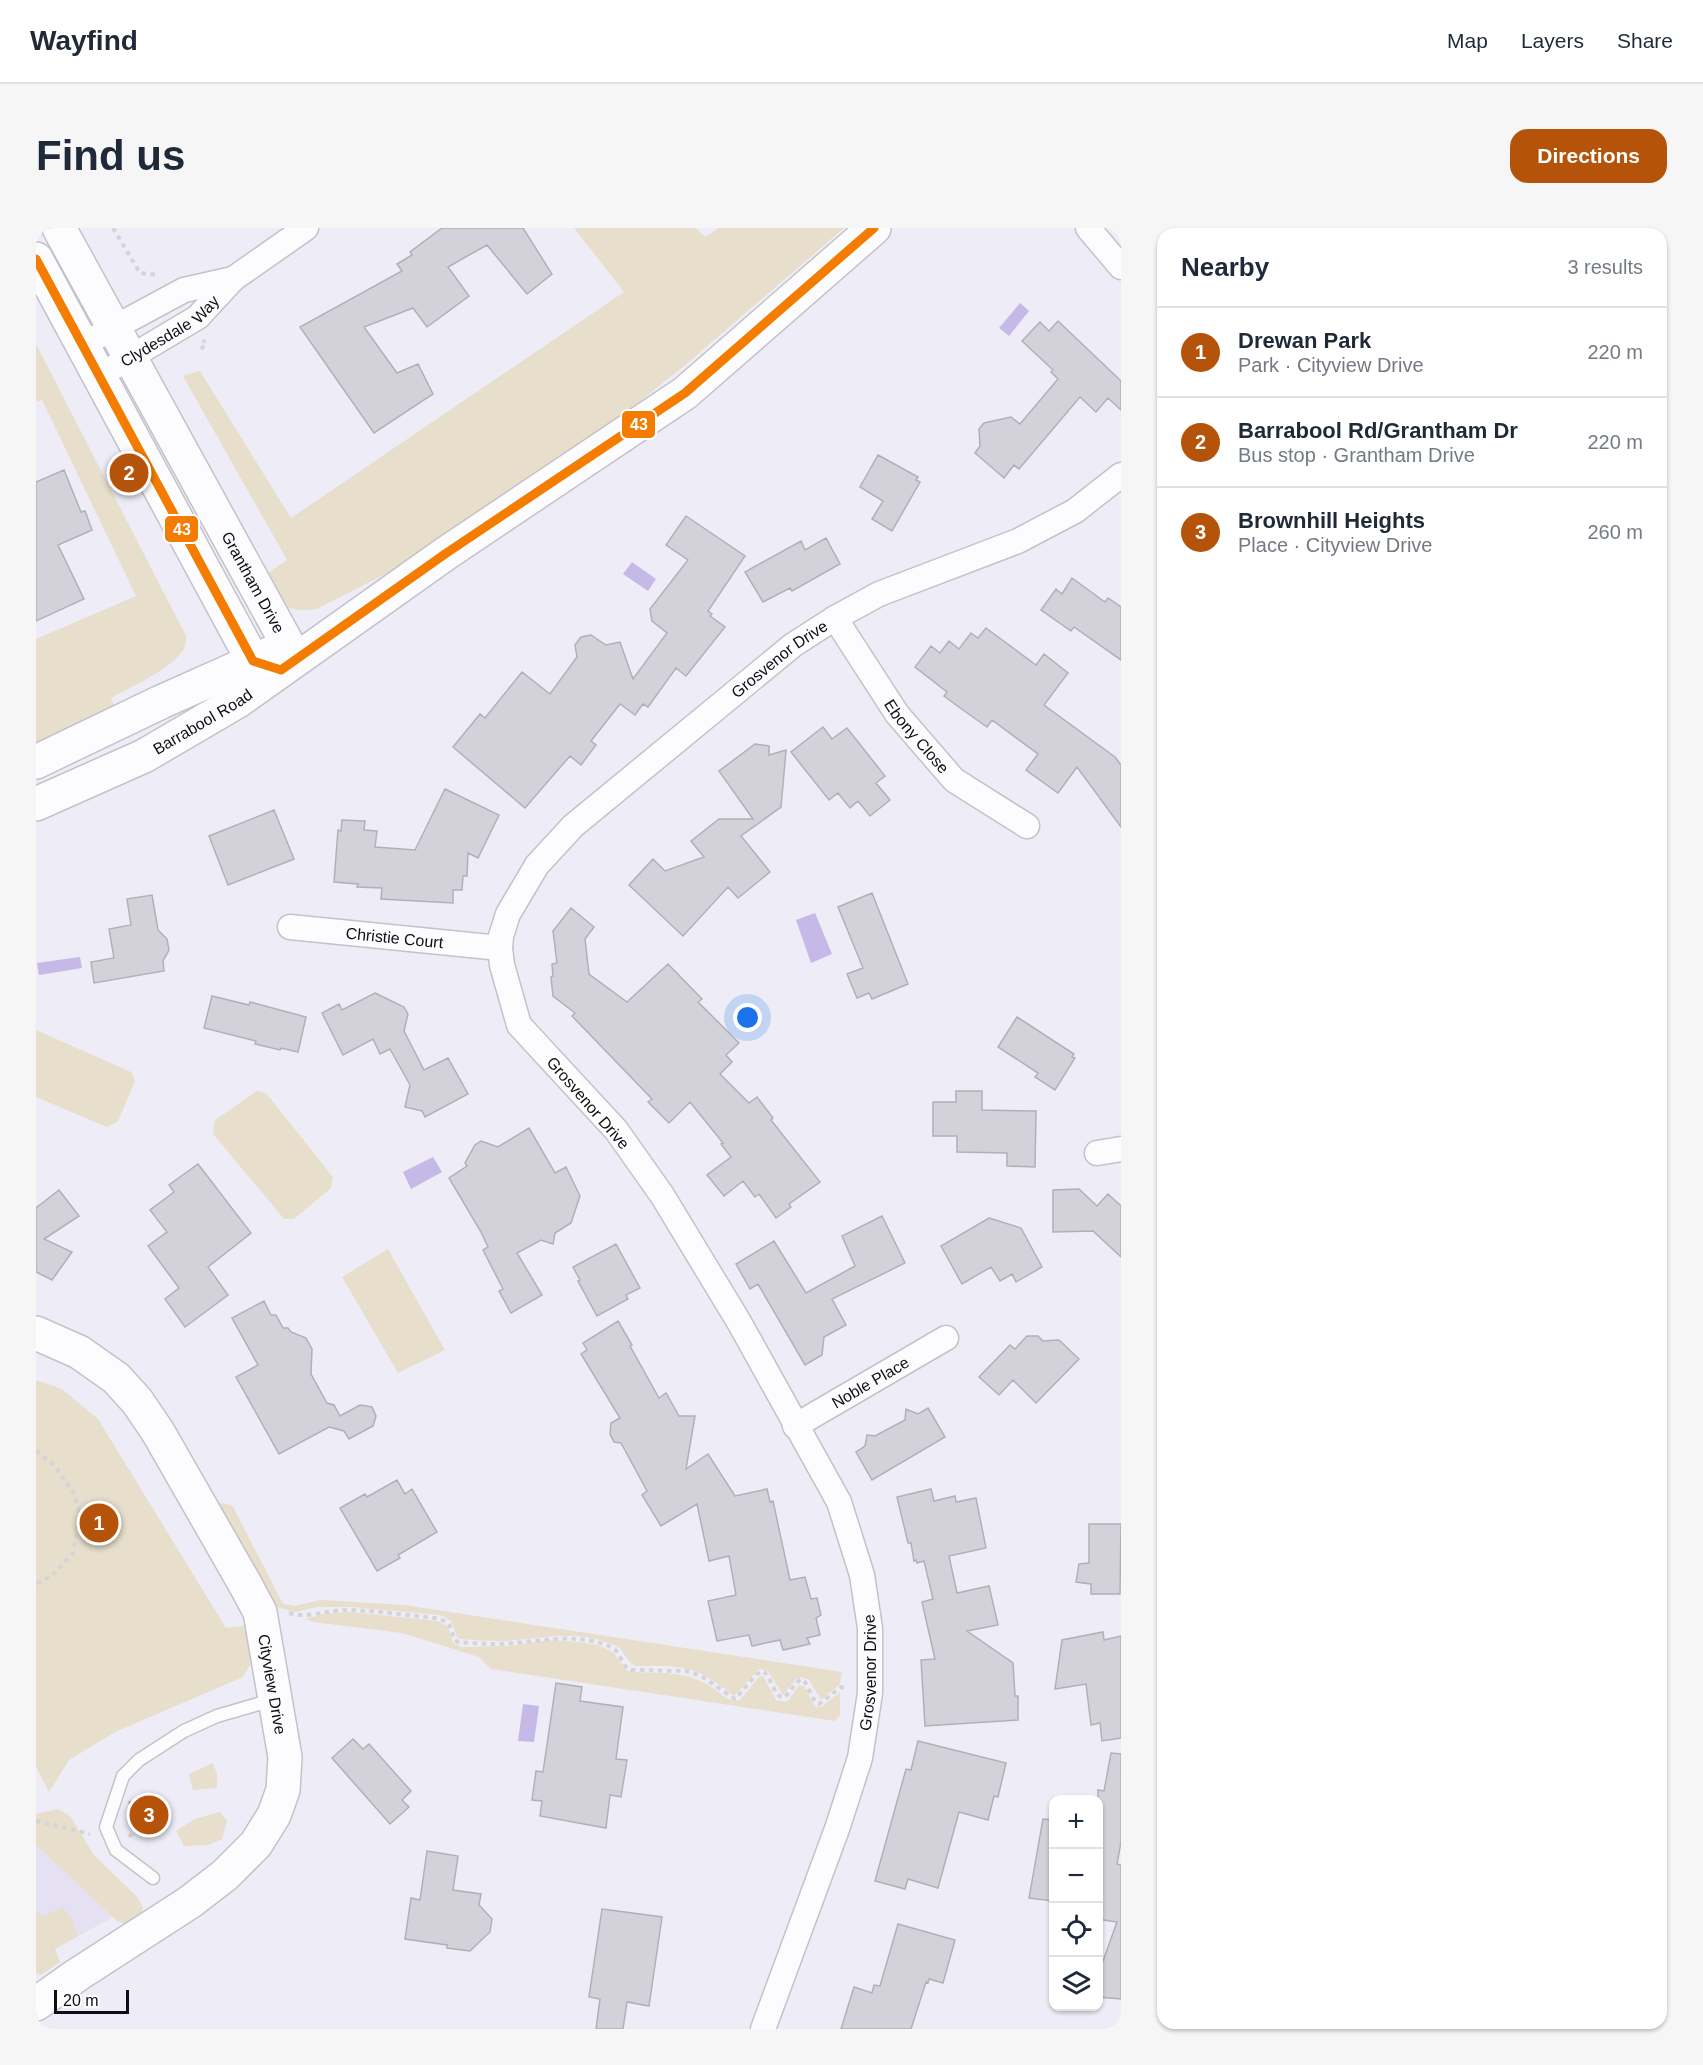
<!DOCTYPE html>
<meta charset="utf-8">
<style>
:root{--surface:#fff;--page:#f6f6f7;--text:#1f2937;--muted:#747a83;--line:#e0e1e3;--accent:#b45309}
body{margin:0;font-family:Arial,sans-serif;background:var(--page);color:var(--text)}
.controls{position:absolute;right:18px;bottom:18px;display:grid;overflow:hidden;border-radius:12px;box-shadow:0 2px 4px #0004}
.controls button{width:54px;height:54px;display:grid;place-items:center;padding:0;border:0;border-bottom:2px solid var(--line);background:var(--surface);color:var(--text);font:30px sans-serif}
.scale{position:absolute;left:18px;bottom:15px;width:75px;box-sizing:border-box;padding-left:6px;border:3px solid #0f0d13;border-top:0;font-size:16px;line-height:21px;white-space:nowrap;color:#0f0d13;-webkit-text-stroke:4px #fff;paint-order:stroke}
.you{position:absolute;left:712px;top:790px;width:21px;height:21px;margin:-15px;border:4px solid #fff;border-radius:50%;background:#1a73e8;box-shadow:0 0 0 9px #1a73e833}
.badge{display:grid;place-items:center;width:39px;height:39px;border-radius:50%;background:var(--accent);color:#fff;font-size:20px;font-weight:700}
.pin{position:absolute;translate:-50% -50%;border:3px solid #fff;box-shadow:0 2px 6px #0006}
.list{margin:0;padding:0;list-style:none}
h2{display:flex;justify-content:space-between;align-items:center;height:78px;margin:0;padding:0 24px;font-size:26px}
h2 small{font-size:20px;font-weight:400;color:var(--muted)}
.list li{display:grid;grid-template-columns:39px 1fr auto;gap:18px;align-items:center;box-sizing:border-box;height:90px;padding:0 24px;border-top:2px solid var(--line)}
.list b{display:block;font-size:22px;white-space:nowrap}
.list p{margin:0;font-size:20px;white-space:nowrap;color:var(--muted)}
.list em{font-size:20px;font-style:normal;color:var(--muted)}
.icon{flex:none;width:33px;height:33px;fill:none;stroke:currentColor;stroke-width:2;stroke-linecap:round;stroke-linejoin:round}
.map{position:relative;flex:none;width:1085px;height:1801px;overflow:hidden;border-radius:18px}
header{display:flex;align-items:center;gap:36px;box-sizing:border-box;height:84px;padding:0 30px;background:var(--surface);border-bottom:2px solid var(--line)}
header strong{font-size:28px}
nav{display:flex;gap:33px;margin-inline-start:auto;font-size:21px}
.intro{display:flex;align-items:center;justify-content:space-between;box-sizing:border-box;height:144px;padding:0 36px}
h1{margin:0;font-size:42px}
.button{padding:15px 27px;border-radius:18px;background:var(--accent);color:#fff;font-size:21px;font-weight:700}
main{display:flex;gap:36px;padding:0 36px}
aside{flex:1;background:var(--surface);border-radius:18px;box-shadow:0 2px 4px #0004}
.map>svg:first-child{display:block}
.built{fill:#e5e1f2}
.green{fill:#e7dfcb}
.water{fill:#c4b9e7}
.building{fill:#d3d2da;stroke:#b2b0b7;stroke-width:1.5}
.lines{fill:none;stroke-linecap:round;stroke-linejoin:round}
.lane-casing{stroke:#c4c2c9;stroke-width:15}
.street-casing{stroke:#c4c2c9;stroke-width:27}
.secondary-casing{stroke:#c4c2c9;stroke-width:36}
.path{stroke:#d5d5d7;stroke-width:4;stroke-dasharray:4.5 4.5;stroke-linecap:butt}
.lane{stroke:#fcfcfe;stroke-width:12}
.street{stroke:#fcfcfe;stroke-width:24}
.secondary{stroke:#fcfcfe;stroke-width:33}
.bus-1-casing{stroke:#fff;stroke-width:14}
.bus-1{stroke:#f37c01;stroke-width:9}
.labels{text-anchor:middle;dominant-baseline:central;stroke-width:4.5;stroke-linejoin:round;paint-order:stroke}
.street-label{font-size:16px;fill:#0f0d13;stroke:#fff}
.line-badge{stroke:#fff;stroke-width:2}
.badge-label{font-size:16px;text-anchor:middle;font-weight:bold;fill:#fff}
</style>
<header>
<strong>Wayfind</strong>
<nav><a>Map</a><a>Layers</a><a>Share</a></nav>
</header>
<div class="intro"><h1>Find us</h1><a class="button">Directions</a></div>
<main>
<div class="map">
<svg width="1085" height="1801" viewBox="0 0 1085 1801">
<rect width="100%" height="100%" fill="#eeecf6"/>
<!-- built -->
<path class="built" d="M0 1617 77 1689 19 1721 0 1703Z"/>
<!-- green -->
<path class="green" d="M538 0H660L669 9 683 0H808L648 138 533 230 380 330 281 381C248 385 242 376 226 349L251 332 147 148 164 143 255 290 588 64Z
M0 116 150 408C150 413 150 418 147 422 137 440 93 460 75 470L79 480 0 517V411L100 368 6 172 0 174Z
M0 802 95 844 99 853 82 893 71 899 0 869Z
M221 863 230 865 297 949 295 960 258 991H248L177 906 179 892Z
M352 1021 409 1122 362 1145 306 1049Z
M0 1152 26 1161 62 1191 190 1400 208 1398 219 1415 221 1434 213 1438 207 1449 79 1504 33 1532 13 1564 0 1539Z
M183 1275 196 1277 247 1376 259 1378 285 1372 368 1377 800 1443 806 1444 804 1456 785 1472 773 1452 765 1449 760 1451 747 1467 732 1443 723 1441 699 1467H697C658 1436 646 1438 599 1438 590 1433 588 1422 580 1418 537 1399 506 1412 462 1413 450 1413 437 1412 425 1411L421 1410C418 1397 416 1391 403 1387L315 1379H280L259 1384 235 1377 219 1341Z
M314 1384 402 1393 412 1399 417 1415 425 1419 473 1418 513 1412 543 1414 562 1417 577 1424 591 1443C624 1448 643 1439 675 1459 684 1464 693 1476 704 1472L724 1448H727L740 1472 751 1474 763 1457 769 1459 778 1477 782 1479 787 1478 804 1464V1487L799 1493 455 1441 443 1429 366 1405 277 1394 270 1391 287 1386Z
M177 1535 181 1546V1560L157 1562 153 1546Z
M22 1581 34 1588 58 1627 101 1669 107 1679 102 1700 81 1693 0 1617V1586Z
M184 1584 191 1593 186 1611 173 1617 148 1618 140 1603 159 1591Z
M27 1679 37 1693 42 1708 19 1721 24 1734 5 1747 0 1745V1684L7 1688Z"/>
<!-- water -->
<path class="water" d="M984 75 993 83 973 108 963 100Z
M596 334 620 351 612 363 587 346Z
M779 685 796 726 775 735 760 692Z
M44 729 46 740 3 747 1 735Z
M397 929 406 944 375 961 367 944Z
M487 1476 503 1478 498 1514 482 1513Z"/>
<!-- building -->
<path class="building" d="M406 0H487L516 46 491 66 451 17 412 39 433 68 391 99 377 80 328 99 361 145 382 136 397 166 338 205 264 99 366 43 361 36 376 27 374 24Z
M1022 93 1085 153V182L1072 170 1060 184 1044 169 983 241 978 237 968 250 939 225 944 218 943 201 948 195 975 189 984 196 1022 151 1015 144 1017 142 986 113 1004 94 1013 103Z
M842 227 882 249 880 252 884 254 856 303 836 291 847 273 824 259Z
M28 242 45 284 49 283 56 302 22 317 48 371 0 393V254Z
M650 288 709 328 672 383 676 386 674 388 689 399 650 448 640 440 612 479 607 476 599 487 584 476 555 513 560 517 545 537 534 528 489 580 417 519 444 486 449 490 486 444 514 466 541 429 539 417 545 409 555 407 570 417 584 414 597 451 631 405 616 393 614 381 652 332 630 317Z
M790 310 804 336 756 363 754 360 727 374 709 344 765 313 769 322Z
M1036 350 1069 374 1072 370 1085 379V432L1038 399 1035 403 1005 382 1020 361 1026 366Z
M950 400 1000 437 1008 426 1032 445 1008 477 1079 529 1085 537V599L1041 539 1022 565 990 542 1002 526 956 492 951 499 927 482 908 468 911 464 879 439 895 418 904 425 913 413 923 421 935 405 942 410Z
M787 499 796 511 811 500 849 548 840 555 854 572 834 588 822 573 814 580 802 565 793 572 755 524Z
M719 516 733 518V527L750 522 745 579 705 608 734 644 702 670 692 659 647 708 593 657 617 631 629 643 668 629 655 613 683 591H717L683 543Z
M409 561 463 587 442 630 432 625 431 648H427L426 662H417V675L345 671 346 660 321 659 322 656 298 654 302 602 305 603 306 592 329 593 328 602 341 603 339 619 379 622Z
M238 582 258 631 192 657 173 608Z
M836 665 872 756 836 771 833 765 821 770 811 746 827 740 802 679Z
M116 667 122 702 131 711 133 722 127 733 128 743 58 755 55 734 78 730 73 701 95 697 91 671Z
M535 680 558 699 549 711 553 746 591 774 632 736 666 771 662 774 703 815 690 827 696 834 684 846 713 875 721 869 737 890 735 892 784 954 753 976 755 979 740 990 723 966 719 969 707 953 688 968 671 947 695 929 685 916 687 915 654 874 633 895 612 874 616 871 536 788 539 785 517 768 515 749 517 748 516 736 521 735 517 703Z
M339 765 368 779 372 786 368 803 388 842 412 830 432 866 389 889 386 883 369 879 374 857 354 821 344 826 337 811 307 827 286 785 303 776 306 782Z
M176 768 213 777 214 774 270 789 262 824 245 820 244 822 219 816 220 813 168 800Z
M981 789 1038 826 1036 829 1039 830 1019 862 999 849 1002 845 962 819Z
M920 863H946V882L1000 883 999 939 971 938V925L921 924V908H897V874H920Z
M493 900 519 945 530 939 544 968 535 995 519 1005 517 1016 505 1012 481 1025 506 1067 475 1085 463 1063 467 1061 447 1022 452 1019 445 1004 413 950 431 938 429 935 439 917 445 913 462 919Z
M162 936 215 1005 172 1039 192 1067 149 1099 129 1071 143 1060 112 1018 131 1004 114 982 138 964 133 957Z
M1043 961 1061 978 1072 966 1085 978V1029L1057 1003 1017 1004V962Z
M23 962 43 988 8 1011 36 1024 16 1052 0 1044V980Z
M846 988 869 1035 796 1071 810 1097 788 1109 786 1127 769 1137 722 1056 714 1061 700 1036 738 1013 770 1065 819 1038 806 1008Z
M953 990 985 1000 1006 1039 980 1054 976 1046 964 1053 955 1039 926 1056 905 1018Z
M580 1016 604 1060 590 1067 592 1071 561 1088 542 1053 544 1052 537 1039Z
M228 1073 235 1087H240L247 1100H252L255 1104 270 1110 276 1121 275 1146 291 1175 298 1177 304 1188 324 1177 336 1179 340 1188 337 1198 313 1211 308 1203 293 1199 243 1226 200 1149 222 1137 196 1090Z
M582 1093 596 1117 594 1118 623 1170 630 1165 643 1188H659L650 1241 672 1226 699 1268 731 1261 734 1274 737 1273 754 1352 769 1349 775 1371 781 1370 785 1387 780 1390 784 1407 771 1410 774 1416 747 1422 744 1412 716 1418 713 1407 681 1413 672 1373 700 1367 693 1328 673 1333 661 1276 625 1298 606 1267 611 1263 585 1215 578 1214 574 1206 575 1195 584 1190 545 1126 551 1122 547 1115Z
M991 1108H1002L1007 1113 1023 1112 1043 1131 1000 1175 977 1152 963 1167 943 1149 974 1117 979 1121Z
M892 1180 909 1209 836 1252 820 1224 829 1218 831 1207 839 1208 869 1192 870 1181 882 1186Z
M361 1252 369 1266 376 1261 401 1304 362 1327 364 1330 341 1343 304 1280 329 1266 331 1269Z
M895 1261 898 1273 919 1268 920 1274 940 1270 950 1320 913 1328 921 1365 953 1358 962 1397 931 1403 977 1435 979 1468H982V1492L889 1498 885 1432 899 1431 886 1374 897 1371 888 1333 881 1335 880 1332 878 1333 875 1315H872L861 1269Z
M1053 1296H1085L1084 1366H1055V1356L1040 1354 1043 1336 1053 1335Z
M1067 1404 1068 1412 1085 1408V1510L1066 1513 1064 1495 1055 1497 1050 1456 1019 1461 1026 1412Z
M520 1455 546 1459 544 1473 587 1479 580 1531 591 1532 585 1569 574 1567 570 1600 504 1588 506 1573 496 1572 500 1543 507 1544Z
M317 1511 327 1521 333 1516 375 1563 366 1572 373 1579 354 1596 296 1530Z
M882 1513 970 1535 962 1569 958 1568 952 1592 923 1584 902 1660 872 1651 869 1661 839 1653 870 1541 875 1542Z
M1075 1525 1085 1526V1614L1081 1636 1085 1637V1771L1062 1769V1747L1081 1694 1062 1691V1562L1068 1563Z
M111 1570 119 1573 124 1579 126 1590 119 1601 106 1605 93 1574Z
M1007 1591 1017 1592V1673L993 1670Z
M391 1623 422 1628 417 1662 445 1666 443 1677 456 1691 454 1704 434 1723 411 1720V1717L369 1711 375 1670 384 1672Z
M566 1681 626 1689 613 1778 591 1774 587 1801H560L564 1771 553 1769Z
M862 1696 919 1712 907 1755 893 1751 892 1755 890 1754 875 1801H805L818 1759 836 1765 838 1757 844 1758Z"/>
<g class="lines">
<defs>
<path id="lane" d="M117 1650 80 1622 70 1599 87 1548 103 1532 148 1503 181 1488 236 1472"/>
<g id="street">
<path d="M1052 0 1085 39"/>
<path d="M46 117 148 62 197 51"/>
<path id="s1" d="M63 148 162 89 197 51 270 0"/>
<path id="s2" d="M799 390 861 486 918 552 991 598"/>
<path id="s3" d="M254 699 464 720"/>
<path d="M1061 925 1085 921"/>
<path id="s4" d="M759 1198 910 1110"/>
<path id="s5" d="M727 1801 801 1601 824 1530 834 1465V1400L826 1347 803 1274 703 1094 626 967 580 902 483 797 466 737 464 720 465 708 472 686 501 637 537 598 757 417 799 390 843 366 982 313 1039 283 1085 247"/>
</g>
<g id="secondary">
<path id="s6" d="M23 0 252 417 245 442"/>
<path d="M0 31 217 433 245 442"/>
<path d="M0 534 125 474 235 425"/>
<path id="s7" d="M0 576 108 528 202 473 409 326 649 165 838 0"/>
<path id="s8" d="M0 1105 43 1124 80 1150 101 1173 122 1204 209 1356 224 1384 249 1529 247 1562 238 1587 220 1616 189 1647 154 1674 41 1747 0 1776"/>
</g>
</defs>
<!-- lane casing -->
<use href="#lane" class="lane-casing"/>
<!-- street casing -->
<use href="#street" class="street-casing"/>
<!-- secondary casing -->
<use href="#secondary" class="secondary-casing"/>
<!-- path -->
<path class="path" d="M77 0 104 45 123 47
M165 121 170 116 167 112
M0 1223 19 1238 37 1264 44 1286 37 1325 16 1348 0 1356
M253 1385C272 1391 293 1381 314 1382 342 1383 371 1387 399 1390 414 1393 415 1398 418 1412L422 1414C434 1415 447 1416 459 1416 499 1416 541 1401 579 1421L590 1439 595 1442 650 1443 665 1448 699 1471 721 1446 727 1443C736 1450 736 1464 746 1470 755 1466 757 1455 766 1451 774 1458 774 1471 783 1476L805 1459 808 1460
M0 1593 54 1606
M93 1609 103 1598"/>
<!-- lane -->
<use href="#lane" class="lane"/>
<!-- street -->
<use href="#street" class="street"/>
<!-- secondary -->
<use href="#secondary" class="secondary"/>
<defs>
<path id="bus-1" d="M0 31 217 433 245 442 409 326 649 165 838 0"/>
</defs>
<!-- bus-1 casing -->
<use href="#bus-1" class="bus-1-casing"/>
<!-- bus-1 -->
<use href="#bus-1" class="bus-1"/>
</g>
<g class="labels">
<!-- street labels -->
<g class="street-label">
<text stroke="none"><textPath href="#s1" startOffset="84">Clydesdale Way</textPath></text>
<text stroke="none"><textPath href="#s6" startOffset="404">Grantham Drive</textPath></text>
<text stroke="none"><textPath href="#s5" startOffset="1616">Grosvenor Drive</textPath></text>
<text stroke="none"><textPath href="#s7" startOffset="186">Barrabool Road</textPath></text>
<text stroke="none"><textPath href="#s2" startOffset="144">Ebony Close</textPath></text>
<text stroke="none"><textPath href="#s3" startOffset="105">Christie Court</textPath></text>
<text transform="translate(552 875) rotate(49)">Grosvenor Drive</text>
<text stroke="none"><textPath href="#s4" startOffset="87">Noble Place</textPath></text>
<text stroke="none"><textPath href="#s5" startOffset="374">Grosvenor Drive</textPath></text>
<text stroke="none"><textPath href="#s8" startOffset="441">Cityview Drive</textPath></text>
</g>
</g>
<g class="line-badge">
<rect x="585" y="182" width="35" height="29" rx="6" fill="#f37c01"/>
<rect x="128" y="287" width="35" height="28" rx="6" fill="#f37c01"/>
</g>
<g class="badge-label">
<text x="603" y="202">43</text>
<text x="146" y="307">43</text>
</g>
</svg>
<div class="controls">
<button>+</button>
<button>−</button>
<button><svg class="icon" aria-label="locate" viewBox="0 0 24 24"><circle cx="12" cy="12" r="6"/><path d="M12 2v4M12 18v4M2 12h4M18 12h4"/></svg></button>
<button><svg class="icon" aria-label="layers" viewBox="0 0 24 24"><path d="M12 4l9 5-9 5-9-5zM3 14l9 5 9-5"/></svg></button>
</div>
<div class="scale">20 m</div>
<div class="you"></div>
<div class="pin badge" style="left:63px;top:1295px">1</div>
<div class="pin badge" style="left:93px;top:245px">2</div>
<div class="pin badge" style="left:113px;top:1587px">3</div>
</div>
<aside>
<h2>Nearby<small>3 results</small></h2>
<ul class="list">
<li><span class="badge">1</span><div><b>Drewan Park</b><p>Park · Cityview Drive</p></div><em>220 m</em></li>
<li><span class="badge">2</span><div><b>Barrabool Rd/Grantham Dr</b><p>Bus stop · Grantham Drive</p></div><em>220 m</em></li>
<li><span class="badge">3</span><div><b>Brownhill Heights</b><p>Place · Cityview Drive</p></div><em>260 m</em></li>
</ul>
</aside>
</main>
